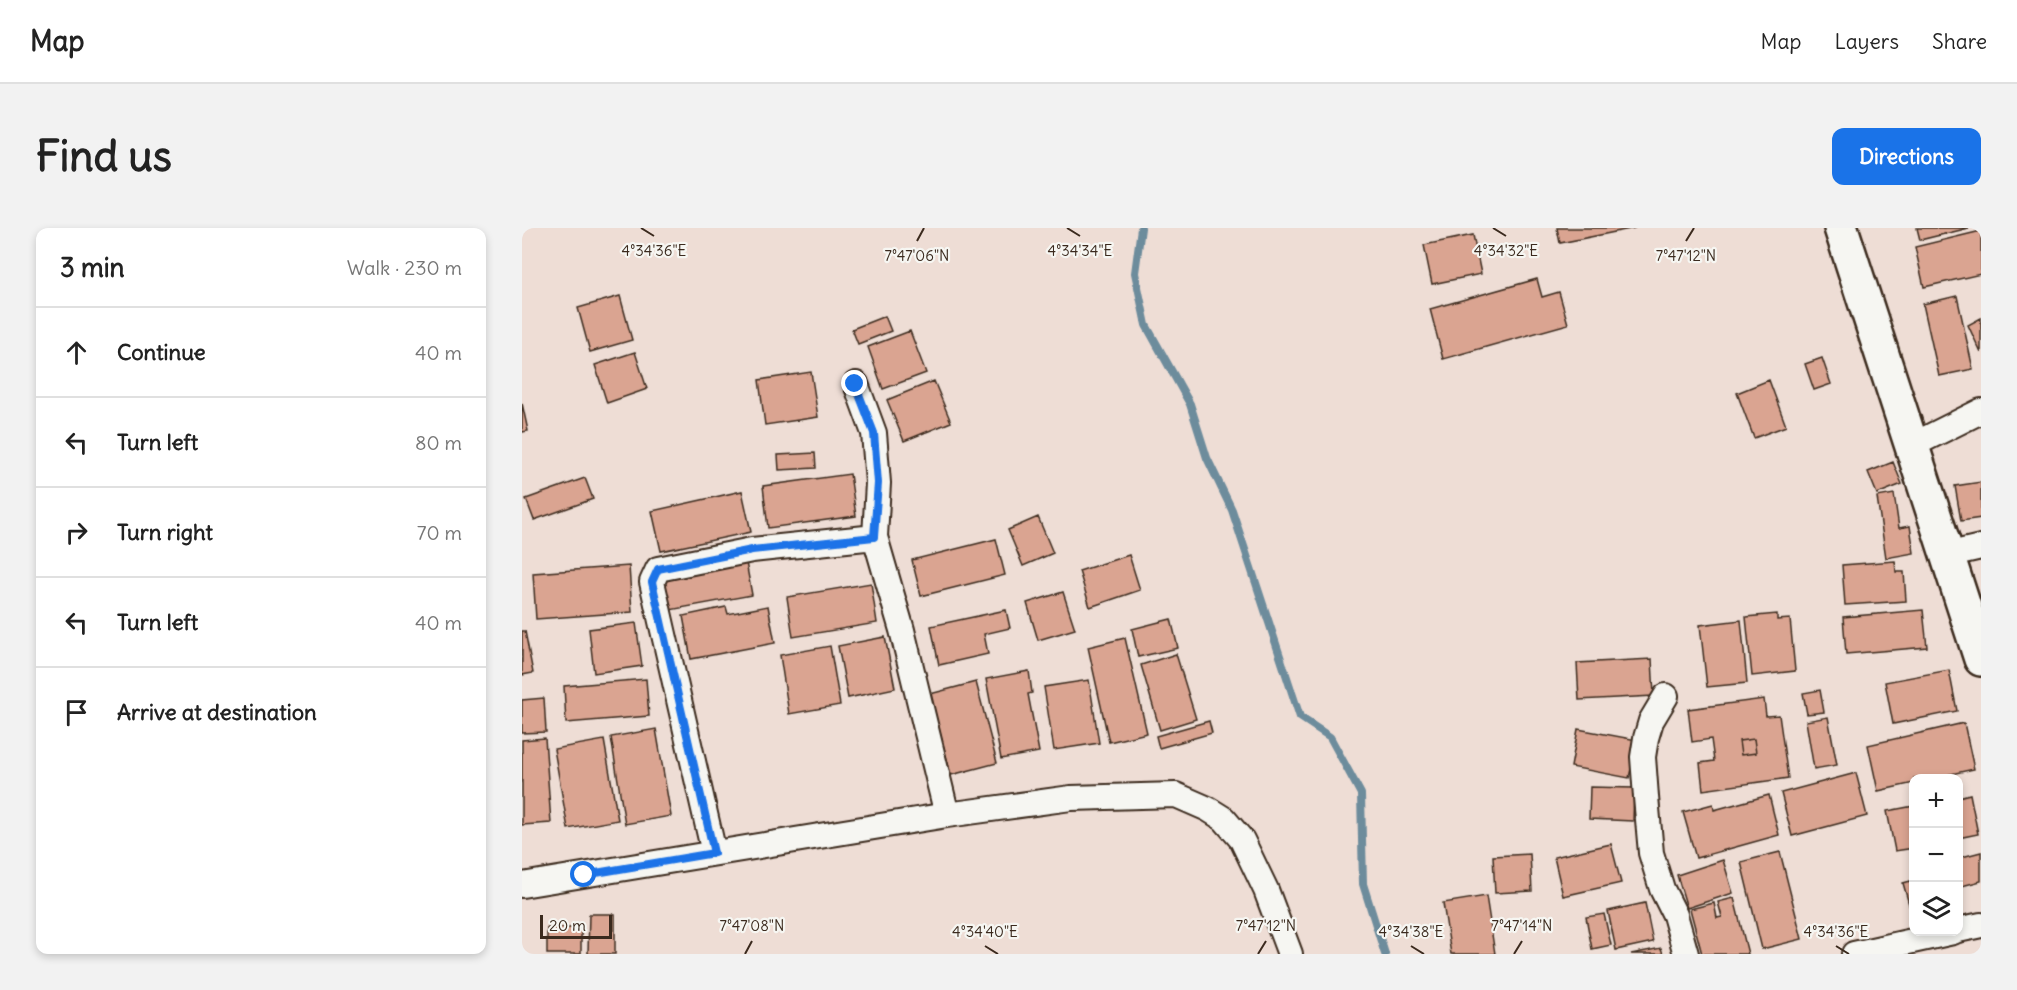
<!DOCTYPE html>
<meta charset="utf-8">
<style>
:root{--surface:#fff;--page:#f2f2f2;--text:#222;--muted:#767676;--line:#e0e0e0;--accent:#1a73e8}
body{margin:0;font-family:Delius,sans-serif;background:var(--page);color:var(--text)}
.controls{position:absolute;right:18px;bottom:18px;display:grid;overflow:hidden;border-radius:12px;box-shadow:0 3px 9px #0003}
.controls button{width:54px;height:54px;display:grid;place-items:center;padding:0;border:0;border-bottom:2px solid var(--line);background:var(--surface);color:var(--text);font:30px sans-serif}
.scale{position:absolute;left:18px;bottom:15px;width:72px;box-sizing:border-box;padding-left:6px;border:3px solid #3b2a1e;border-top:0;font-size:16px;line-height:21px;white-space:nowrap;color:#3b2a1e;-webkit-text-stroke:4px #f6f6f2;paint-order:stroke}
.stop{position:absolute;width:18px;height:18px;margin:-14px;border:4px solid #1a73e8;border-radius:50%;background:#fff}
.stop.end{background:#1a73e8;border-color:#fff;box-shadow:0 2px 6px #0008}
.list{margin:0;padding:0;list-style:none}
h2{display:flex;justify-content:space-between;align-items:center;height:78px;margin:0;padding:0 24px;font-size:26px}
h2 small{font-size:20px;font-weight:400;color:var(--muted)}
.list li{display:grid;grid-template-columns:39px 1fr auto;gap:18px;align-items:center;box-sizing:border-box;height:90px;padding:0 24px;border-top:2px solid var(--line)}
.list b{display:block;font-size:22px;white-space:nowrap}
.list em{font-size:20px;font-style:normal;color:var(--muted)}
.icon{flex:none;width:33px;height:33px;fill:none;stroke:currentColor;stroke-width:2;stroke-linecap:round;stroke-linejoin:round}
.map{position:relative;flex:none;width:1459px;height:726px;overflow:hidden;border-radius:12px}
header{display:flex;align-items:center;gap:36px;box-sizing:border-box;height:84px;padding:0 30px;background:var(--surface);border-bottom:2px solid var(--line)}
header strong{font-size:28px}
nav{display:flex;gap:33px;margin-inline-start:auto;font-size:21px}
.intro{display:flex;align-items:center;justify-content:space-between;box-sizing:border-box;height:144px;padding:0 36px}
h1{margin:0;font-size:42px}
.button{padding:15px 27px;border-radius:12px;background:var(--accent);color:#fff;font-size:21px;font-weight:700}
main{display:flex;gap:36px;padding:0 36px}
aside{flex:1;background:var(--surface);border-radius:12px;box-shadow:0 3px 9px #0003}
.map>svg:first-child{display:block}
.lines{fill:none;stroke-linecap:round;stroke-linejoin:round}
.stream{stroke:#6d8c9c;stroke-width:8}
.building{fill:#daa491;stroke:#3b2a1e;stroke-width:1.5;fill-rule:evenodd}
.minor-casing{stroke:#3b2a1e;stroke-width:28}
.secondary-casing{stroke:#3b2a1e;stroke-width:38}
.minor{stroke:#f6f6f2;stroke-width:24}
.secondary{stroke:#f6f6f2;stroke-width:33}
.route{stroke:#1a73e8;stroke-width:8}
.ticks{fill:none;stroke:#3b2a1e;stroke-width:2}
.ticks-label{font-size:15px;text-anchor:middle;fill:#3b2a1e;stroke:#f6f6f2;stroke-width:4.5;stroke-linejoin:round;paint-order:stroke}
</style>
<header>
<strong>Map</strong>
<nav><a>Map</a><a>Layers</a><a>Share</a></nav>
</header>
<div class="intro"><h1>Find us</h1><a class="button">Directions</a></div>
<main>
<aside>
<h2>3 min<small>Walk · 230 m</small></h2>
<ul class="list">
<li><svg class="icon" aria-label="ahead" viewBox="0 0 24 24"><path d="M12 20V5M6 11l6-6 6 6"/></svg><div><b>Continue</b></div><em>40 m</em></li>
<li><svg class="icon" aria-label="left" viewBox="0 0 24 24"><path d="M17 20v-9H6M10 6l-5 5 5 5"/></svg><div><b>Turn left</b></div><em>80 m</em></li>
<li><svg class="icon" aria-label="right" viewBox="0 0 24 24"><path d="M7 20v-9h11M14 6l5 5-5 5"/></svg><div><b>Turn right</b></div><em>70 m</em></li>
<li><svg class="icon" aria-label="left" viewBox="0 0 24 24"><path d="M17 20v-9H6M10 6l-5 5 5 5"/></svg><div><b>Turn left</b></div><em>40 m</em></li>
<li><svg class="icon" aria-label="arrive" viewBox="0 0 24 24"><path d="M6 21V4h12l-3 4 3 4H6"/></svg><div><b>Arrive at destination</b></div></li>
</ul>
</aside>
<div class="map">
<svg width="1459" height="726" viewBox="0 0 1459 726">
<rect width="100%" height="100%" fill="#eeddd5"/>
<filter id="ink" filterUnits="userSpaceOnUse"><feTurbulence type="fractalNoise" baseFrequency=".0167" numOctaves="2"/><feDisplacementMap in="SourceGraphic" scale="12" xChannelSelector="R" yChannelSelector="G"/><feConvolveMatrix kernelMatrix="1 2 1 2 8 2 1 2 1" color-interpolation-filters="sRGB"/></filter>
<g filter="url(#ink)">
<g class="lines">
<!-- stream -->
<path class="stream" d="M619 0 613 45 624 97 668 176 685 230 710 282 778 489 808 509 839 566 841 656 863 726"/>
</g>
<!-- building -->
<path class="building" d="M1035 0H1113L1038 15Z
M1395 0H1447L1398 12Z
M1459 3V46L1402 59 1393 19Z
M951 7 959 46 910 56 902 17Z
M1015 51 1020 69 1037 64 1046 96 921 131 908 81Z
M98 68 110 112 68 124 56 80Z
M1435 68 1451 141 1417 148 1401 76Z
M363 88 369 103 336 116 330 101Z
M1459 90V125L1446 97Z
M388 103 404 145 361 161 346 119Z
M113 124 125 161 85 175 73 137Z
M1300 130 1309 156 1292 162 1283 136Z
M289 144 296 189 243 197 237 152Z
M1247 152 1264 198 1232 210 1215 165Z
M412 153 429 194 382 213 365 172Z
M0 175 6 203 0 204Z
M293 225 294 240 257 242 256 227Z
M1371 234 1380 256 1355 266 1346 244Z
M328 246 334 288 246 300 241 258Z
M63 250 71 271 12 292 4 271Z
M1459 254V290L1439 293 1433 258Z
M220 263 229 304 139 323 130 283Z
M1372 266 1377 300 1388 298 1392 325 1364 330 1355 269Z
M516 289 531 325 501 338 486 302Z
M474 311 483 347 399 368 390 332Z
M607 327 618 362 568 379 557 343Z
M223 329 230 367 148 382 141 345Z
M1373 333 1374 344H1382L1384 373 1323 377 1320 337Z
M107 338 110 384 14 391 11 345Z
M349 355 355 395 271 409 265 369Z
M541 364 553 401 516 412 505 375Z
M246 378 253 415 169 431 161 388 204 379 206 386Z
M484 382 488 400 462 406 466 426 417 437 409 398Z
M1401 382 1405 419 1324 426 1321 389Z
M1255 386V392L1268 391 1273 443 1230 448 1224 389Z
M649 391 656 420 616 429 610 401Z
M1219 392 1225 455 1185 459 1178 397Z
M114 395 120 438 72 445 67 401Z
M0 403H3L11 445 0 447Z
M363 409 373 460 326 470 316 418Z
M603 410 625 505 587 514 566 419Z
M308 418 318 477 267 486 258 427Z
M654 426 674 491 638 502 619 437Z
M1130 431 1132 468 1057 472 1055 435Z
M1427 442 1435 483 1371 496 1363 454Z
M507 443 510 465 506 466 517 524 479 531 464 451Z
M124 451 127 488 44 495 42 458Z
M567 452 577 515 532 522 522 459Z
M454 454 475 535 429 547 408 466Z
M1298 462 1302 484 1285 486 1281 465Z
M22 470 24 504 0 505V472Z
M1242 471 1244 488 1257 487 1266 550 1181 562 1178 535 1192 533 1189 511 1170 514 1166 481ZM1232 511 1234 525 1219 527 1217 513Z
M1306 489 1315 537 1292 541 1284 493Z
M687 493 690 505 637 520 634 508Z
M1442 495 1452 541 1411 550H1392V555L1356 563 1346 517Z
M134 501 149 588 103 596 89 509Z
M1056 501 1115 512 1107 550 1049 539Z
M23 510 29 595 0 597V512Z
M1232 511 1234 525 1219 527 1217 513Z
M82 512 96 592 46 601 32 521Z
M1334 545 1345 588 1270 608 1259 565Z
M1068 559 1112 560 1111 593 1067 591Z
M1448 566 1456 606 1436 610V569Z
M1247 567 1257 607 1174 630 1161 584 1191 576 1192 582Z
M1392 578V620L1373 623 1365 583Z
M1089 616 1099 655 1041 668 1032 629Z
M1258 624 1280 711 1240 721 1219 634Z
M1459 624V653L1436 659V638H1438L1436 630Z
M1008 626 1010 663 973 665 971 628Z
M1201 632 1211 665 1165 680 1155 647Z
M1392 652V694L1381 655Z
M964 668 973 726H929L921 675Z
M1212 670 1226 726H1180L1168 681 1192 675 1195 690 1200 689 1196 674Z
M1123 675 1131 714 1094 722 1086 683Z
M67 686H93V726H66Z
M1082 686 1089 717 1070 721 1064 689Z
M25 700H59V726H25Z
M1139 720 1141 726H1109Z"/>
<g class="lines">
<defs>
<path id="minor" d="M334 156 352 205 356 255 353 309 380 402 425 587
M1389 218 1459 183
M1424 327 1459 319
M1144 468 1129 493 1124 510 1121 529 1124 569 1129 625 1140 661 1153 687 1164 726
M192 625 130 354 136 341 230 322 353 309
M0 657 425 587 549 570 654 567 686 581 702 591 720 612 744 662 768 726
M1436 702 1459 697
M1332 726 1431 704"/>
<path id="secondary" d="M1319 0 1459 431"/>
</defs>
<!-- minor casing -->
<use href="#minor" class="minor-casing"/>
<!-- secondary casing -->
<use href="#secondary" class="secondary-casing"/>
<!-- minor -->
<use href="#minor" class="minor"/>
<!-- secondary -->
<use href="#secondary" class="secondary"/>
</g>
</g>
<g class="lines" filter="url(#ink)">
<!-- route -->
<path class="route" d="M62 647 192 625 130 354 136 341 230 322 352 309 356 255 352 205 333 156"/>
</g>
<!-- ticks -->
<path class="ticks" d="M119 0 132 8M545 0 558 8M971 0 984 8M395 13 402 0M1164 13 1172 0M463 718 476 726M889 718 902 726M1314 718 1327 726M223 726 230 713M736 726 744 713M992 726 1000 713"/>
<g class="ticks-label">
<text x="132" y="28">4°34'36"E</text>
<text x="558" y="28">4°34'34"E</text>
<text x="984" y="28">4°34'32"E</text>
<text x="395" y="33">7°47'06"N</text>
<text x="1164" y="33">7°47'12"N</text>
<text x="230" y="703">7°47'08"N</text>
<text x="744" y="703">7°47'12"N</text>
<text x="1000" y="703">7°47'14"N</text>
<text x="463" y="709">4°34'40"E</text>
<text x="889" y="709">4°34'38"E</text>
<text x="1314" y="709">4°34'36"E</text>
</g>
</svg>
<div class="controls">
<button>+</button>
<button>−</button>
<button><svg class="icon" aria-label="layers" viewBox="0 0 24 24"><path d="M12 4l9 5-9 5-9-5zM3 14l9 5 9-5"/></svg></button>
</div>
<div class="scale">20 m</div>
<div class="stop" style="left:62px;top:647px"></div>
<div class="stop end" style="left:333px;top:156px"></div>
</div>
</main>
